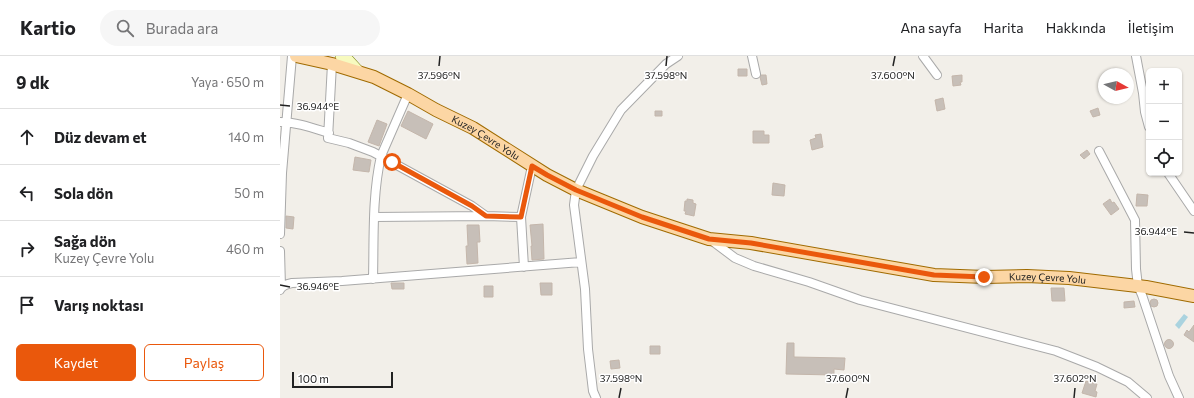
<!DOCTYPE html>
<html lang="tr">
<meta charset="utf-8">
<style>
:root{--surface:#fff;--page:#f6f6f6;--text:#202124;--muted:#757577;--line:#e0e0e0;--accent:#ea580c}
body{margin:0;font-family:Commissioner,sans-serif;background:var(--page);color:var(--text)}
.controls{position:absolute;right:12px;top:12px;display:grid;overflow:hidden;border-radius:6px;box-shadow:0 1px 3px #0004}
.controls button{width:36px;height:36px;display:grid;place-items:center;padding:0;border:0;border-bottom:1px solid var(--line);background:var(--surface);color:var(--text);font:20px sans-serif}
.compass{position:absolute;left:818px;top:12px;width:36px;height:36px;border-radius:50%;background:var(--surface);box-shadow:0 1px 3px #0004;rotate:98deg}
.scale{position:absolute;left:12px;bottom:10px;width:101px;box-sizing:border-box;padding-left:4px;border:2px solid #222;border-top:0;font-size:11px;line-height:14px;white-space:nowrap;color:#222;-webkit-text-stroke:3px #fff;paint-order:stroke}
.stop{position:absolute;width:12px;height:12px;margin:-9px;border:3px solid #ea580c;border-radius:50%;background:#fff}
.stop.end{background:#ea580c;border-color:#fff;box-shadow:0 1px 4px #0008}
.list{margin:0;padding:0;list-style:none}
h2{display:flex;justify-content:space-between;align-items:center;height:52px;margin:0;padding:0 16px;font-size:17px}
h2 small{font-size:13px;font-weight:400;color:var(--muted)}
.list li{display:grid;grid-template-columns:26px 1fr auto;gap:12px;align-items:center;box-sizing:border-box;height:56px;padding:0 16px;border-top:1px solid var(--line)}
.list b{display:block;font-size:15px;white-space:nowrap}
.list p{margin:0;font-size:13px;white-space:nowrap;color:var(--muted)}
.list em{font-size:13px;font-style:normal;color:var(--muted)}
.actions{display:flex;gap:8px;padding:12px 16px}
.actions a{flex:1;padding:9px 0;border:1px solid var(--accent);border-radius:6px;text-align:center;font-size:14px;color:var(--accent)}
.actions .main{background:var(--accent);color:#fff}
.icon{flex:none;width:22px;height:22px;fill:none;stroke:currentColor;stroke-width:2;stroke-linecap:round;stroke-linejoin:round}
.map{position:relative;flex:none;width:914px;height:342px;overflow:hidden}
header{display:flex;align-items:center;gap:24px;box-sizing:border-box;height:56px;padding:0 20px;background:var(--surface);border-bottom:1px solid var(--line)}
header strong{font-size:19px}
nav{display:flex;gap:22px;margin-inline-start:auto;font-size:14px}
.search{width:280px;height:36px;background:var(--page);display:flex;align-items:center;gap:10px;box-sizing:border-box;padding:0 14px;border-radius:22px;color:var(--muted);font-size:15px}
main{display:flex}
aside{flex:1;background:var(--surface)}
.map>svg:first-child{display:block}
.water{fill:#aad3df}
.building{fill:#c7bfb8;stroke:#c4b6ab}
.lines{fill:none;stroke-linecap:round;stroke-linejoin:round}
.street-casing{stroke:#a9a9a9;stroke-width:10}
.secondary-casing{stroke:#707d05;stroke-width:12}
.primary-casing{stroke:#a06b00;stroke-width:14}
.street{stroke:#fff;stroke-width:8}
.secondary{stroke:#f7fabf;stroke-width:11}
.primary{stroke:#fcd6a4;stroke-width:12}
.route{stroke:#ea580c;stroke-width:5}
.ticks{fill:none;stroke:#222;stroke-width:1.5}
.labels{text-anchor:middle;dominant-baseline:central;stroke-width:3;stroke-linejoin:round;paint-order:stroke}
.street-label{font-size:10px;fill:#222;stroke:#fff}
.ticks-label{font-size:10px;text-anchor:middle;fill:#222;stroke:#fff;stroke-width:3;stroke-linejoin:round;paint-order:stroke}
</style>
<header>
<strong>Kartio</strong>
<div class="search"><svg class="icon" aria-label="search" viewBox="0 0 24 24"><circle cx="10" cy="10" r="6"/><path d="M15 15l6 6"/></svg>Burada ara</div>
<nav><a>Ana sayfa</a><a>Harita</a><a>Hakkında</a><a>İletişim</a></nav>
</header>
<main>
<aside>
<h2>9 dk<small>Yaya · 650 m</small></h2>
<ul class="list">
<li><svg class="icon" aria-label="ahead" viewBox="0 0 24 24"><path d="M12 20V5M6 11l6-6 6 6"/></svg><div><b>Düz devam et</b></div><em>140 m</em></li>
<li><svg class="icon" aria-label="left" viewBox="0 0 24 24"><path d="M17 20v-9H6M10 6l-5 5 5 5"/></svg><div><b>Sola dön</b></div><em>50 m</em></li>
<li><svg class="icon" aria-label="right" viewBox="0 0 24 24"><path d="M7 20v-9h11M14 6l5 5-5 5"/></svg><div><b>Sağa dön</b><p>Kuzey Çevre Yolu</p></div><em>460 m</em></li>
<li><svg class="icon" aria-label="arrive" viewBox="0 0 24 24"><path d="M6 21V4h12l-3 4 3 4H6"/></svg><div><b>Varış noktası</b></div></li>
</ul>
<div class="actions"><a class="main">Kaydet</a><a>Paylaş</a></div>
</aside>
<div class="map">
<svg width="914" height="342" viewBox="0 0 914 342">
<rect width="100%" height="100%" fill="#f2efe9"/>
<!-- water -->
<path class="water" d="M904 258 908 261 899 273 895 269Z"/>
<!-- building -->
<path class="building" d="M458 13H467V20H458Z
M481 19H486L487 28 482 29 480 21Z
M682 19V26H680L681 29 673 30 672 20Z
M663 42 665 53 657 55 655 44Z
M818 52 820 59 813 61 810 55Z
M128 55 153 68 146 83 121 70Z
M375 55H382V60H375Z
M97 64 107 68 99 90 88 86Z
M473 75H484V79H489V87H473Z
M541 78 543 91 532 94 530 84 536 82 535 79Z
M807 94 810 98 804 103 800 99Z
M75 101 91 104 89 116 73 114Z
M493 127 505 129 504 140 492 139Z
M857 138 868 139 867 150H856Z
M407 143 413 144V147L416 148 414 160 405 158 406 155H404L405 145H407Z
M830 143 832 147 834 146 839 153 831 159 823 148Z
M6 160 14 161 13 173 6 172Z
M263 168 264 203 252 204 251 190H252L250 169Z
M187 169H199L200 186H197L198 207 187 208 186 190H188Z
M111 227H124V233H112Z
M260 227H272V239H261Z
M204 230H213V241H204Z
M771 232H784L785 245H772Z
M870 247a4 4 0 1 1 8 0a4 4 0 1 1-8 0Z
M854 245 855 251 844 252V246Z
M914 269V286L904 279 907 274 909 276Z
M884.5 288a4.5 4.5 0 1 1 9 0a4.5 4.5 0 1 1-9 0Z
M507 287H514V301L565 302 564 314 554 313V319L506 318Z
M370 290H380V298H370Z
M339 304 340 312 331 313 330 305Z
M806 325 817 328 815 335 817 336 816 341 802 337Z"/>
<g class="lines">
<defs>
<path id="street" d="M472 0 476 18
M643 0 657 19
M856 0 863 37 865 56 869 71
M52 8 48 82 69 87 93 96 192 150 206 160
M0 66C17 66 33 72 49 77
M819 95 855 164 856 213 858 230 862 239 889 320 899 342
M888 117 914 155
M94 161 206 160 241 161
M0 178 2 117 12 0
M431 184 455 202 474 210 529 226 580 244 776 295 817 311 848 326 867 342
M0 195 1 231
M244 211 241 161 252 110
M93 223C94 182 92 140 101 100L128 38
M0 234C2 229 7 228 12 227L62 225 301 206
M316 342 313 335 308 293 305 233 294 149 296 134 313 100 341 54 386 8 398 0"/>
<path id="secondary" d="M61 0 68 4 79 16"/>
<g id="primary">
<path id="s1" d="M16 0 52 8 94 21 128 38 156 54 193 72 267 119 296 134 362 161 429 183 471 187 654 219 705 221 747 220 789 222 866 231 914 240"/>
</g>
</defs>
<!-- street casing -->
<use href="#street" class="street-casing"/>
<!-- secondary casing -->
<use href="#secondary" class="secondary-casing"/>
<!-- primary casing -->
<use href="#primary" class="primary-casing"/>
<!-- street -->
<use href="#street" class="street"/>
<!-- secondary -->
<use href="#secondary" class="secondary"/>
<!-- primary -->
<use href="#primary" class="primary"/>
</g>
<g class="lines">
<!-- route -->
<path class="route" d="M112 106 192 150 206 160 241 161 252 110 267 119 296 134 362 161 429 183 471 187 654 219 704 221"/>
</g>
<!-- ticks -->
<path class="ticks" d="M159 10 160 0M386 10 387 0M613 10 615 0M0 49 10 50M904 176 914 177M0 229 10 231M339 342 341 332M566 342 568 332M794 342 795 332"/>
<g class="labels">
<!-- street labels -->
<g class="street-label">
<text stroke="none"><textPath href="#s1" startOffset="208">Kuzey Çevre Yolu</textPath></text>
<text stroke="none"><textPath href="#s1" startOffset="796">Kuzey Çevre Yolu</textPath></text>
</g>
</g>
<g class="ticks-label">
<text x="159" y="23">37.596°N</text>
<text x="386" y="23">37.598°N</text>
<text x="613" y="23">37.600°N</text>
<text x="38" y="54">36.944°E</text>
<text x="876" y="179">36.944°E</text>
<text x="38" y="234">36.946°E</text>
<text x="341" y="326">37.598°N</text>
<text x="568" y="326">37.600°N</text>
<text x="795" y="326">37.602°N</text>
</g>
</svg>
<div class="controls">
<button>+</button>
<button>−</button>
<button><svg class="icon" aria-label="locate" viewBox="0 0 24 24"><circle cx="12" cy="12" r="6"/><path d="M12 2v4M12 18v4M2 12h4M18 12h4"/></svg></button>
</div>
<svg class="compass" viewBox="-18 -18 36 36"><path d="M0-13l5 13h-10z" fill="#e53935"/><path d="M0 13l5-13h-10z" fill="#757577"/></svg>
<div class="scale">100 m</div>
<div class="stop" style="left:112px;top:106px"></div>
<div class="stop end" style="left:704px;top:221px"></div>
</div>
</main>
